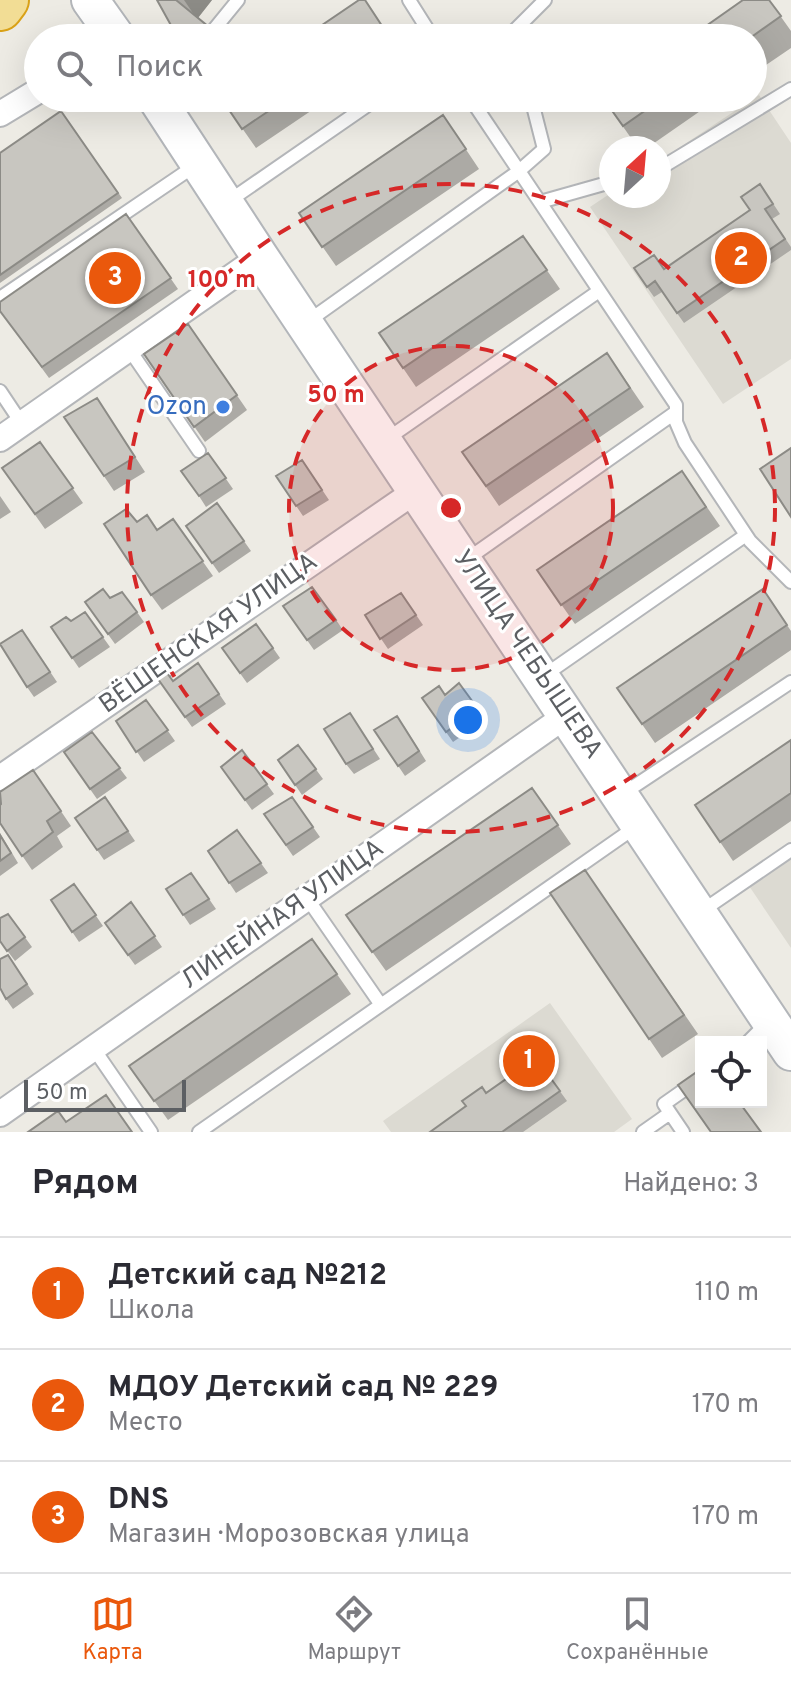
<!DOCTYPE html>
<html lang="ru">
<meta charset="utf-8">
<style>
:root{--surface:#fff;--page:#f2f2f3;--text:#2b2b33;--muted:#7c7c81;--line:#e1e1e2;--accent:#ea580c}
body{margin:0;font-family:Overpass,sans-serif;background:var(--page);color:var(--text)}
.controls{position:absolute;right:24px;bottom:24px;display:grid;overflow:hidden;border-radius:0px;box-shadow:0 8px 32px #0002}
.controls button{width:72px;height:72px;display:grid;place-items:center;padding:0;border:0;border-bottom:2px solid var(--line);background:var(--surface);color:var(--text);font:40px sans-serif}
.compass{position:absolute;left:599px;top:136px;width:72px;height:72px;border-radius:50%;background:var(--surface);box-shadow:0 8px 32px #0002;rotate:26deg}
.scale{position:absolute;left:24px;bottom:20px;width:162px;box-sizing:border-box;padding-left:8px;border:4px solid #5c5f63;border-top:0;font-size:22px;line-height:28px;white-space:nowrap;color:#5c5f63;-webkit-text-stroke:6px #fff;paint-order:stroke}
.you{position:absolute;left:468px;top:720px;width:28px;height:28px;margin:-20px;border:6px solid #fff;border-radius:50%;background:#1a73e8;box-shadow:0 0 0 12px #1a73e833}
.badge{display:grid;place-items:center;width:52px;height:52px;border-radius:50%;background:var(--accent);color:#fff;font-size:26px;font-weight:700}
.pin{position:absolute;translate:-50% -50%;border:4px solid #fff;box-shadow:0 2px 8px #0006}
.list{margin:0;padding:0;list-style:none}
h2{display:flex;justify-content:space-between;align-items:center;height:104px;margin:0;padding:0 32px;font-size:34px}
h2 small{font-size:26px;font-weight:400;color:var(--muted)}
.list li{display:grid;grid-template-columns:52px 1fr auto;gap:24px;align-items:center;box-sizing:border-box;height:112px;padding:0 32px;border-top:2px solid var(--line)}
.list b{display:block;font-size:30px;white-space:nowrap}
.list p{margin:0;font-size:26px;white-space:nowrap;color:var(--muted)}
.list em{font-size:26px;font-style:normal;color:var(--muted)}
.icon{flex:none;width:44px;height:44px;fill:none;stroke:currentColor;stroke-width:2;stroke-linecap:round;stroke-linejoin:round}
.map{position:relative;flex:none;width:791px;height:1132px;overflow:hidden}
.search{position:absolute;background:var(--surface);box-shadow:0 8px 32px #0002;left:24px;right:24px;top:24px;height:88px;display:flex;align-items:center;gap:20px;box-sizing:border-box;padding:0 28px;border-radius:44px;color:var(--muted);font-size:30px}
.sheet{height:440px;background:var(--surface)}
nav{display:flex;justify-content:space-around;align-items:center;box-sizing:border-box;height:112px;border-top:2px solid var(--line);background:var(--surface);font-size:22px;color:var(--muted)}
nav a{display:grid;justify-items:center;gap:4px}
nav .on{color:var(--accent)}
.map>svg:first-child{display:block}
.education{fill:#dcdad2}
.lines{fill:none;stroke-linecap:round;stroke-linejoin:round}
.lane-casing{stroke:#b4b6b9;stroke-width:16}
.street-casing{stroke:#b4b6b9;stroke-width:28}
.secondary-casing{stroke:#b3b6ba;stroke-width:40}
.highway-casing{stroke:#d9a117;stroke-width:48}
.lane{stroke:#fff;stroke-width:12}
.street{stroke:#fff;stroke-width:24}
.secondary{stroke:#fff;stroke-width:36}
.highway{stroke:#f2dd95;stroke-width:44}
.wall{fill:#acaaa5}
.shaded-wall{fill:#8c8b86}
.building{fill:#c8c6c0;stroke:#8c8b86;stroke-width:2}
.ring{fill:none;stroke:#d62828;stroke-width:4;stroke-dasharray:14 10}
.shop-dot{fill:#3f7fe0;stroke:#fff;stroke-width:3}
.labels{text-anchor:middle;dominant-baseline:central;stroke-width:6;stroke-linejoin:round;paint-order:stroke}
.shop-label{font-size:26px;fill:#366cbe;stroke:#fff;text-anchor:end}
.street-label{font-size:26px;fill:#5c5f63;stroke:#fff}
.centre{fill:#d62828;stroke:#fff;stroke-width:4}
.ring-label{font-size:24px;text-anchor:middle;font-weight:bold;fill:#d62828;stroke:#fff;stroke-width:6;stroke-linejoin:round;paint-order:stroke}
</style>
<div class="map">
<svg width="791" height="1132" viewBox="0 0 791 1132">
<rect width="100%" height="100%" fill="#edebe4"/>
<!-- education -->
<path class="education" d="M759 95 791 143V359L723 404 590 207 611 193V196H659V161Z
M791 854V948L747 883Z
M550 1003 632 1119 614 1132H391L383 1121Z"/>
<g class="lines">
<defs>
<path id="lane" d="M409 0 433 38
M207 38 238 0
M515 38 514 31 545 0
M470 98 676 405V422L685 443 750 541 791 582
M659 169 791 89
M229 201 378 98
M540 202 611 182
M0 298 196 165
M307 322 519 171 544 149 531 98
M129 349 199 451
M0 391 22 424
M387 439 599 291
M466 560 676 412
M545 675 746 535
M624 793 791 682
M307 898 381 1005
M702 911 791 850
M748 1042 768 1022
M94 1049 151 1132
M199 1132 637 826
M643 1132 670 1113
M683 1132 664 1104 701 1078"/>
<path id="street" d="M0 114 38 91
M0 439 260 257
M0 778 417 490
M0 1114 567 715"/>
<path id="secondary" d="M90 0 117 38
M156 98 260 257 791 1052"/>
<path id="highway" d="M0 8 6 0"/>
</defs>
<!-- lane casing -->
<use href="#lane" class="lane-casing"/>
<!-- street casing -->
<use href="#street" class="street-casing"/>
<!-- secondary casing -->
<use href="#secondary" class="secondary-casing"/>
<!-- highway casing -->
<use href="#highway" class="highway-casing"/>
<!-- lane -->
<use href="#lane" class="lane"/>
<!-- street -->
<use href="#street" class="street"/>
<!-- secondary -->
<use href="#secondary" class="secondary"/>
<!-- highway -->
<use href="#highway" class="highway"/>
</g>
<!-- wall -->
<path class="wall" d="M157 0H212L198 18 209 27 213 33 205 38H178Z
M365 0 391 38H303Z
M769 0 791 31V48L753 74V38H689Z
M221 98H330L256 148Z
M603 98H719L647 148H638Z
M61 111 122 198 0 283V153Z
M443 115 479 169 336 266 299 213Z
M760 184 780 214 772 219 791 247V250L684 323 662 292 654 297 647 287 664 269 750 210Z
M126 214 178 289 49 378 0 311Z
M523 236 560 289 416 387 379 333Z
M188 324 247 410 205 442 144 354Z
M607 353 644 407 499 506 462 452Z
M97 398 145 472 114 491 64 417Z
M40 442 83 503 45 529 2 468Z
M208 453 233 489 206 507 199 496Z
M302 460 329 500 303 516 276 476Z
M682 471 720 526 575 624 537 570Z
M0 496 11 512 0 519Z
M217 503 251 551 219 573 186 526Z
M173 519 213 576 162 610 151 595 137 522 157 530Z
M763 589 791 631V650L655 743 617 688Z
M401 593 423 625 388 649 365 615Z
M110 598 137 612 144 622 115 644 85 602Z
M283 606 336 620 343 630 314 650Z
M85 612 110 647 79 668 51 627 71 621Z
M22 630 57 682 34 697 27 687Z
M222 648H273L280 658 247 683Z
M198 663 226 704 192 727 158 679 173 681Z
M459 683 485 720 453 742 422 698 445 695Z
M146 700 175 741 144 762 116 721Z
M350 713 380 759 354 774 346 764Z
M404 726 426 761 405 776 374 730Z
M92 732 127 778 97 799 64 752Z
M791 740V821L733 861 695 805Z
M298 745 323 779 302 795 278 760Z
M242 750 274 794 252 810 221 767Z
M33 770 71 826 57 836 63 847 32 870 0 823Z
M532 788 571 844 386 971 346 915Z
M105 797 135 841 104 860 75 818Z
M292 797 320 837 293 856 264 814Z
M237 830 268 873 236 893 208 851Z
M0 833 18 863 0 876Z
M585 870 698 1034 662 1058 550 893Z
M191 873 216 909 190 925 166 889Z
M74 884 103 926 79 942 51 900Z
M131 902 162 947 135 965 105 923Z
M8 914 32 947 15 961 0 941Z
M312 939 351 994 168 1120 129 1066Z
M8 955 34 994 13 1009 6 999Z
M536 1058 567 1101 523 1132H430Z"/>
<!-- shaded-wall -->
<path class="shaded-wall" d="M184 0H212L197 19Z"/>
<!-- building -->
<path class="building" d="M157 0H176L209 27 194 38H178Z
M359 0H365L386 32 377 38H303Z
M743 0H769L781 16 750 38H689Z
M221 98H288L242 129Z
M603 98H663L623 126Z
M61 111 118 193 0 275V153Z
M443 115 466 149 322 247 299 213Z
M760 184 773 204 765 209 785 239 677 313 655 281 647 287 634 268 654 255 664 269 750 210 741 197Z
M126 214 171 278 42 367 0 311V302Z
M523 236 547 270 403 368 379 333Z
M188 324 237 395 194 427 144 354Z
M607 353 630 388 486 486 462 452Z
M97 398 135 457 104 476 64 417Z
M40 442 73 488 35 514 2 468Z
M791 448V517L760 469Z
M208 453 226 478 199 496 181 471Z
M302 460 322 490 296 506 276 476Z
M682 471 706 507 561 605 537 570Z
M217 503 244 541 212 563 186 526Z
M126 509 137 522 147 515 157 530 173 519 203 561 151 595 104 524Z
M312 587 336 620 307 640 283 606Z
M103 589 110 598 122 592 137 612 108 634 85 602Z
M763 589 787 625 642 724 617 688Z
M401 593 416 615 380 639 365 615Z
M85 612 103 637 72 658 51 627 66 617 71 621Z
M256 624 273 648 240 673 222 648Z
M22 630 50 672 27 687 0 644Z
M198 663 219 694 185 717 158 679 167 673 173 681Z
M459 683 478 709 446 732 422 698 439 686 445 695Z
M146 700 168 730 136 752 116 721Z
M350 713 373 749 346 764 324 729Z
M397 716 419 751 398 766 374 730Z
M92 732 120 768 90 789 64 752Z
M791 740V793L720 842 695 805Z
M298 745 316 769 295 785 278 760Z
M242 750 267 784 245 800 221 767Z
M33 770 61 811 47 821 53 832 22 856 0 823V805L1 804 0 792Z
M532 788 558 825 372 952 346 915Z
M105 797 128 831 97 850 75 818Z
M292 797 313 827 286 845 264 814Z
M237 830 261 863 229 883 208 851Z
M0 835 11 853 0 861Z
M585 870 684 1015 649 1039 550 893Z
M191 873 209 899 183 915 166 889Z
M74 884 96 915 72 932 51 900Z
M131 902 155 936 128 955 105 923Z
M8 914 25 937 7 951 0 941V918Z
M312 939 337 974 154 1101 129 1066Z
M8 955 27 984 6 999 0 988V959Z
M536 1058 560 1091 502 1132H430L466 1106 462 1101 482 1087 486 1093Z
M701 1069V1102H739L761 1132H711L678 1085Z
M106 1095 132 1132H28L58 1111 66 1122Z"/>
<!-- distance rings -->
<circle cx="451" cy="508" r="162" fill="#d62828" fill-opacity=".12"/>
<g class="ring">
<circle cx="451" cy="508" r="162"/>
<circle cx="451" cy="508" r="324"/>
</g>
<!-- markers -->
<circle class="shop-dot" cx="223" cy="407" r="8"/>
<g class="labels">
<!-- shop labels -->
<g class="shop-label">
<text x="207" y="407">Ozon</text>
</g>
<!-- street labels -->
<g class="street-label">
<text transform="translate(209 634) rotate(-35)">ВЁШЕНСКАЯ УЛИЦА</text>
<text transform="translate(527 655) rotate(56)">УЛИЦА ЧЕБЫШЕВА</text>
<text transform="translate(283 915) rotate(-35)">ЛИНЕЙНАЯ УЛИЦА</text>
</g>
</g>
<circle cx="451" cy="508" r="12" class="centre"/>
<g class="ring-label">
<text x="222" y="287">100 m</text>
<text x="336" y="402">50 m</text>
</g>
</svg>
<div class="controls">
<button><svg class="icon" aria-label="locate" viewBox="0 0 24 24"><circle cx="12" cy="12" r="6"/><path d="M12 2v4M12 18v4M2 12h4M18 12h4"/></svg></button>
</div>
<svg class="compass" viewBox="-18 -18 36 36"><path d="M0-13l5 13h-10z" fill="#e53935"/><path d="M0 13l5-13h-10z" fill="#7c7c81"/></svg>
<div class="scale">50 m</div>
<div class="you"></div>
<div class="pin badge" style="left:529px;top:1061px">1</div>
<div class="pin badge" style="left:741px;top:258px">2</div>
<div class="pin badge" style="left:115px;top:278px">3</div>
<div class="search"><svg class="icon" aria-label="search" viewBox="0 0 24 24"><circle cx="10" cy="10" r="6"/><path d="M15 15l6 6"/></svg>Поиск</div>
</div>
<section class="sheet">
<h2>Рядом<small>Найдено: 3</small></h2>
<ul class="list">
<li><span class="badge">1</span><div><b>Детский сад №212</b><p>Школа</p></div><em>110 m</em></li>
<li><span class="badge">2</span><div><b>МДОУ Детский сад № 229</b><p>Место</p></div><em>170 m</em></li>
<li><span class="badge">3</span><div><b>DNS</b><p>Магазин · Морозовская улица</p></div><em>170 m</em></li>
</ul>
</section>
<nav>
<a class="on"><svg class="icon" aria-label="map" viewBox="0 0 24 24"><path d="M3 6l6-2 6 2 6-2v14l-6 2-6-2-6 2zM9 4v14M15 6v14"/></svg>Карта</a>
<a><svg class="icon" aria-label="directions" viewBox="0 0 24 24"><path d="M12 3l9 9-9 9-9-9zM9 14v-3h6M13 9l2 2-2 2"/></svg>Маршрут</a>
<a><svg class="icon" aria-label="saved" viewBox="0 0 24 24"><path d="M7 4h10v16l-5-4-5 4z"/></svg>Сохранённые</a>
</nav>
